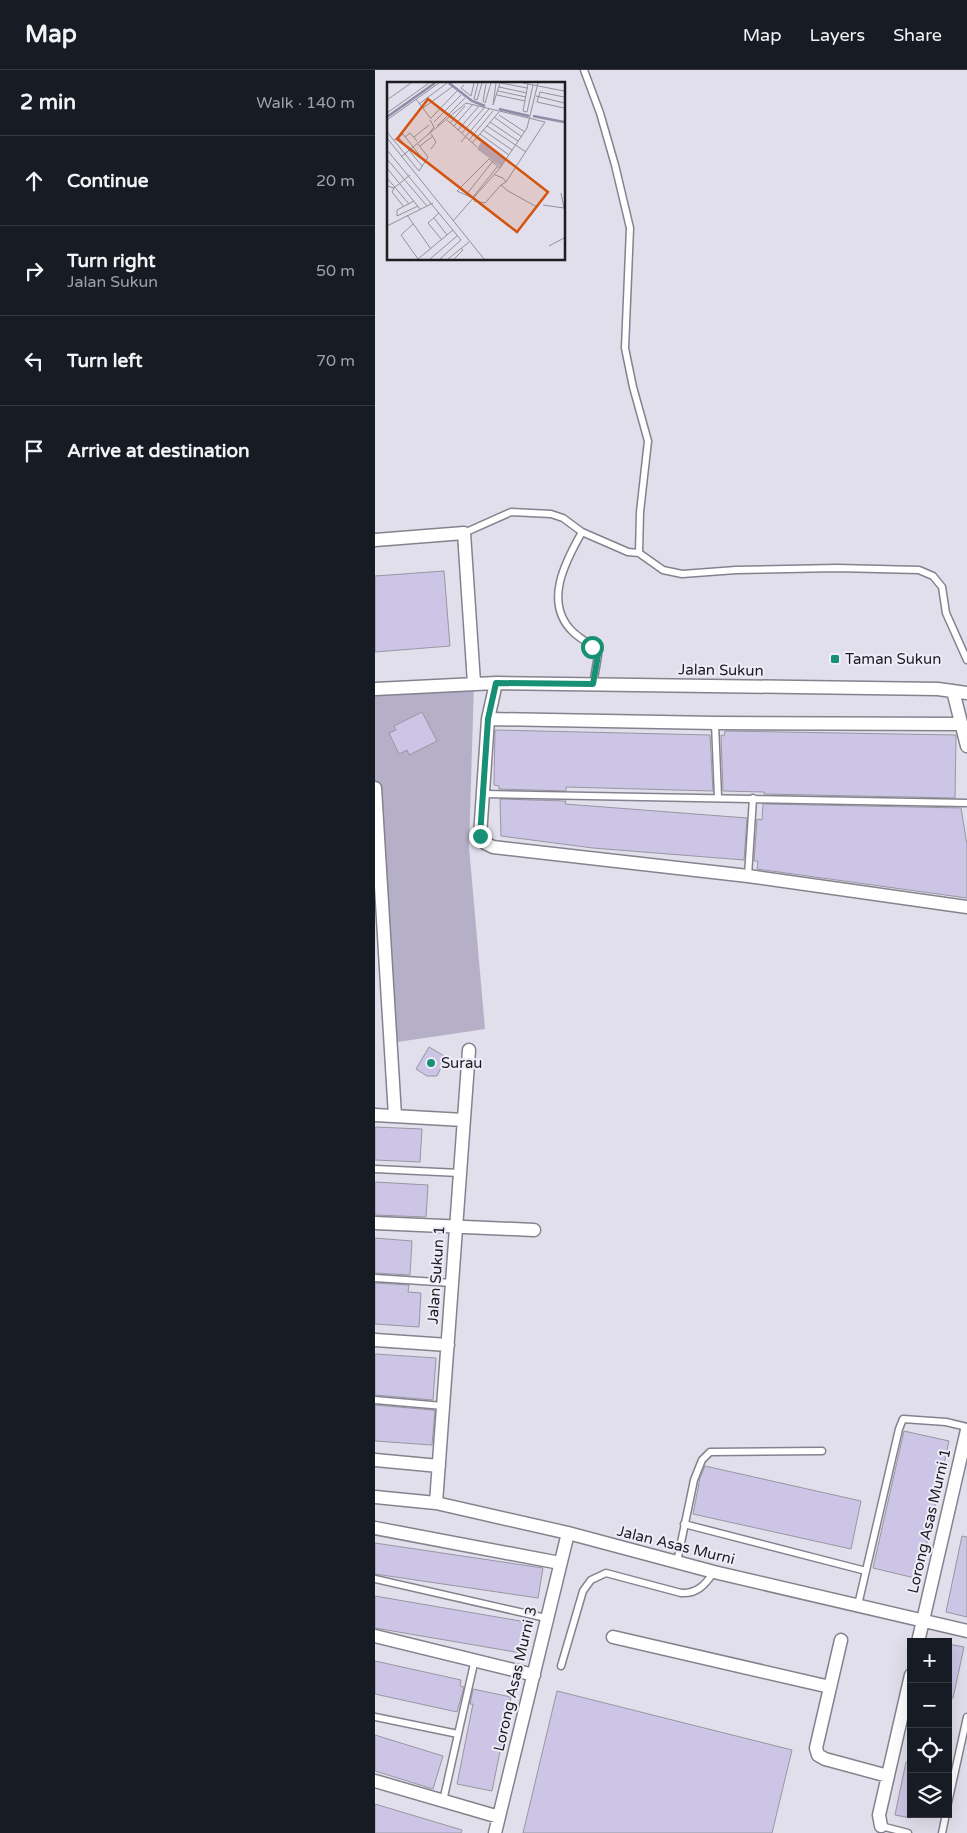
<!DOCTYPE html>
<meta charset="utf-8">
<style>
:root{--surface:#171b24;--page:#242831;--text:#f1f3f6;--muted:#9ea1a6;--line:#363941}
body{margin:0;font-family:"Varela Round",sans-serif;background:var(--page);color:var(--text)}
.controls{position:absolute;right:15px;bottom:15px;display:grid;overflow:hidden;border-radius:0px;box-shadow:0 5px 20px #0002}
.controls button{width:45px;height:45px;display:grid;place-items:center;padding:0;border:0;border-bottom:1px solid var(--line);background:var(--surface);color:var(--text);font:25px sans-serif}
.stop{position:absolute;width:15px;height:15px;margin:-11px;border:4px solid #189075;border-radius:50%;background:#fff}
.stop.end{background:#189075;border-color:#fff;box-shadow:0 1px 5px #0008}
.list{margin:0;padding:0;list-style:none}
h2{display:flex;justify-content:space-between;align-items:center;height:65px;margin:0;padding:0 20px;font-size:21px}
h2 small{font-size:16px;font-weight:400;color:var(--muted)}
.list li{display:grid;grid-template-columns:32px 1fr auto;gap:15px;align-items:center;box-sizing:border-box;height:90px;padding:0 20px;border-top:1px solid var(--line)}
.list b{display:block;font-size:19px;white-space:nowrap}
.list p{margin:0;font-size:16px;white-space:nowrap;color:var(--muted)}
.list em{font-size:16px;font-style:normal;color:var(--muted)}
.icon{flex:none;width:28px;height:28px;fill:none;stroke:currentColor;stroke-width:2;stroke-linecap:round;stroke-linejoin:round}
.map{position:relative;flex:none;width:592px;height:1763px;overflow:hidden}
header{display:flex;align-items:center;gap:30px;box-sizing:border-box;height:70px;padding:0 25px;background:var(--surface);border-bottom:1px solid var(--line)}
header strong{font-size:24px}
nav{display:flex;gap:28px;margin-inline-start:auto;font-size:18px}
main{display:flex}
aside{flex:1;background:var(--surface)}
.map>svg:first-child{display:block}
.green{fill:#b5afc7}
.building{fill:#ccc5e5;stroke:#9996a2}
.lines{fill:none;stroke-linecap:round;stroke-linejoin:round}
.service-casing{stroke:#84828d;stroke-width:9}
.minor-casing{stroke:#84828d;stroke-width:15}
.service{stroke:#fff;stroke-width:6}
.minor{stroke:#fff;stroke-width:12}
.route{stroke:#189075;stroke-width:6}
.poi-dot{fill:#189075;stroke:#eeecf8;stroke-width:2}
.labels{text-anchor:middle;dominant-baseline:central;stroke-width:4;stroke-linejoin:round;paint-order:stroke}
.poi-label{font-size:15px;fill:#1d1c20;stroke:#eeecf8;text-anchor:start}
.street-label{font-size:15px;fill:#1d1c20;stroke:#eeecf8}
.inset-river{fill:none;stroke:#918ba8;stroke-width:2.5}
.inset-road{fill:none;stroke:#93919a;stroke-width:1}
.view{fill:#d4530e;fill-opacity:0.15;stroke:#d4530e;stroke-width:2.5}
.inset-edge{fill:none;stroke:#1d1c20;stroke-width:2.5}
</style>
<header>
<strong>Map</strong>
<nav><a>Map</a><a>Layers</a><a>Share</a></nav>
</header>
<main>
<aside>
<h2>2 min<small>Walk · 140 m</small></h2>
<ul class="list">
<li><svg class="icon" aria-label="ahead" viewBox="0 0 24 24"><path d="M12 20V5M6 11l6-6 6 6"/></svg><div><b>Continue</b></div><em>20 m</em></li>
<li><svg class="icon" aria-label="right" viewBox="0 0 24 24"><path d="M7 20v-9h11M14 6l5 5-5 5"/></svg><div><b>Turn right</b><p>Jalan Sukun</p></div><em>50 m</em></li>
<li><svg class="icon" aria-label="left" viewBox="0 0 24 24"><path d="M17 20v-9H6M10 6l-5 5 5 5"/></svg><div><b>Turn left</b></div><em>70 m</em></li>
<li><svg class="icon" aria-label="arrive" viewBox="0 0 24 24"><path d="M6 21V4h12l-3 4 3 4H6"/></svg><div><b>Arrive at destination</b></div></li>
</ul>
</aside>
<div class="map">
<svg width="592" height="1763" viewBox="0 0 592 1763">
<rect width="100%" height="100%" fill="#e1dfeb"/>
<!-- green -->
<path class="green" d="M99 613 94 777 110 959 16 973 0 717V619Z"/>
<!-- building -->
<path class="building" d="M69 501 75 576 0 582V506Z
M47 642 62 671 34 685 32 680 24 684 14 663 21 660 19 656Z
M120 660 335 665 338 721 191 717V721L124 719V716L119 715Z
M350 661 581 665 580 728 389 724V722L348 721 346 665 349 666Z
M125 729 191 731 190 734 372 748 369 790 218 778 126 766Z
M388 734 586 738 592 774V828L382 799 383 791H379L382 749 387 750Z
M54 977 71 987 62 1006H52L41 999Z
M0 1057 47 1059 45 1092 0 1090Z
M0 1112 53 1115 51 1147 0 1145Z
M0 1168 37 1171 35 1205 0 1203Z
M0 1213 34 1215 33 1222 46 1223 44 1257 0 1254Z
M0 1284 61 1288 58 1330 0 1325Z
M0 1335 58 1340 60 1341 57 1375 0 1371Z
M529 1361 574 1371 544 1509 498 1498Z
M330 1396 486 1431 476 1479 318 1444 325 1408Z
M587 1466 592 1467V1547L571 1542Z
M0 1473 168 1498 163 1528 0 1504Z
M0 1526 151 1552 146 1583 0 1558Z
M573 1574 589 1577 578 1628 573 1627Z
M0 1591 86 1610 85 1616 89 1617 82 1642 0 1624Z
M98 1619 136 1627 117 1721 82 1714 98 1634H95Z
M182 1621 417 1680 397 1763H148Z
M0 1665 68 1686 58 1719 0 1701Z
M531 1692H536V1748L520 1745Z
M0 1734 87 1760 86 1763H0Z"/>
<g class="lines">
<defs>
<path id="service" d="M209 0 225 43 240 95 255 158 250 278 258 317 273 371 265 442 264 483 253 482 207 462C190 492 168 533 198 562 205 569 219 575 223 585L218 615
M89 463 136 442 176 444 188 448 207 462
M264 483 288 500 307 504 361 500 462 498 544 500 558 506 567 517 571 543 592 590
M340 653 343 727
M109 724 592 733
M373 806 378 728
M0 1099 85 1103
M0 1208 77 1213
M0 1330 68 1336
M309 1454 491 1501
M302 1492 319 1410 327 1390 335 1382 447 1381
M0 1509 171 1548
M483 1535 524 1359 528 1349 571 1352 592 1357
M186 1596 208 1521 216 1510 231 1503 306 1523C322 1524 330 1515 339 1502
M0 1647 83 1664
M68 1731 100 1589
M573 1733 592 1647
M506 1756 533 1763
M567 1763 571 1744"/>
<path id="minor" d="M0 470 89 463 99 613
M121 613 113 649 105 766 110 773 118 777 373 806 592 837
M0 619 121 613 563 619 592 623
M578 621 592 676
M113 649 340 653 586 654
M0 718 20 1046
M0 1045 89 1050
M0 1153 159 1160
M0 1270 73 1275
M0 1390 64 1396
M0 1427 61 1433 193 1463 339 1502 592 1561
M61 1433 94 980
M0 1458 185 1493
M0 1566 159 1605
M238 1567 455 1617
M466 1570 441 1678 443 1685 450 1689 513 1706
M543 1572 592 1360
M0 1711 124 1747
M506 1756 504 1745 536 1605
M120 1763 193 1463"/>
</defs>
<!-- service casing -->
<use href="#service" class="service-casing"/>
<!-- minor casing -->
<use href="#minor" class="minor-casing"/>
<!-- service -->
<use href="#service" class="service"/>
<!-- minor -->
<use href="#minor" class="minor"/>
</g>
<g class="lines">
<!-- route -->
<path class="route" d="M105 766 113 649 121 613 218 614 223 585 217 577"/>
</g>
<!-- markers -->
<g class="poi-dot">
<rect x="455" y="584" width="10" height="10" rx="2.5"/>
<circle cx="56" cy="993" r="5"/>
</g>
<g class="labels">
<!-- poi labels -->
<g class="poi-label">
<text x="470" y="589">Taman Sukun</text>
<text x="66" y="993">Surau</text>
</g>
<!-- street labels -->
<g class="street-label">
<text transform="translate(346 600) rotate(1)">Jalan Sukun</text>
<text transform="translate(61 1205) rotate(-86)">Jalan Sukun 1</text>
<text transform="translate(554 1451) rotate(-77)">Lorong Asas Murni 1</text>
<text transform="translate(301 1475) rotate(14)">Jalan Asas Murni</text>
<text transform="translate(140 1609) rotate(-77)">Lorong Asas Murni 3</text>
</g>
</g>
<!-- overview -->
<g transform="translate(12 12)">
<rect width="178" height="178" fill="#e1dfeb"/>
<path d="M94 60 119 77 114 85 90 67Z" fill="#b5afc7"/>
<path class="inset-river" d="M62 1 85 19 98 24M112 27 142 34M146 34 177 40M0 35 48 1"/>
<path class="inset-road" d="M109 1 106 23 113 1M114 1 140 6M136 1 177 9M141 2 136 29 140 30 146 3M77 3 74 6 84 14 87 1M112 5 140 11M111 9 139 15M110 13 138 19M149 14 177 21M177 15 153 10 150 20 177 26M29 17 44 37M0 18 24 1M90 18 87 17 91 1M90 18 95 1M98 21 104 1M98 21 96 19 99 2M32 22 60 1M36 26 65 5M0 31 42 1M112 33 138 50M107 35 135 55M44 36 70 9M0 38 52 1M60 38 90 65M47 40 74 13M103 40 131 59M63 41 78 24M50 44 78 16M67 44 86 22M100 44 139 70M71 48 92 24M96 48 125 68M0 50 32 89 41 75 31 62M75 51 97 26M93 52 122 73M41 53 47 45 43 38M11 55 35 84M18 55 23 51 30 59M27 55 42 43M0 56 97 177M89 56 119 77M7 58 16 52 37 79M82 58 106 29M74 60 102 27M85 61 112 30M33 64 46 54M44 67 49 60 44 52M0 68 74 158 53 177M14 75 79 21 158 40 119 100M0 77 40 124M0 86 33 127M108 93 116 96 119 100 114 103 121 109 150 125M0 96 22 122M0 104 7 106 23 93M7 106 5 110 17 125M174 111 177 126M79 113 106 79M86 115 111 84M88 117 70 109 102 77 113 86M27 119 10 128V134L31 124M87 119 98 121 114 103M156 123 177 126M52 131 41 141 55 158M20 133 44 167M47 136 60 153M66 139 113 86 140 46 151 1M26 142 14 153 31 177 66 148M0 144 46 121M162 164 177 156M43 177 70 154M61 177 82 160M67 177 76 168 74 166"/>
<path class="view" d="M41 17 161 110 130 150 10 57Z"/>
<rect width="178" height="178" class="inset-edge"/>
</g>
</svg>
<div class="controls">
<button>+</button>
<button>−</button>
<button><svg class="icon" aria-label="locate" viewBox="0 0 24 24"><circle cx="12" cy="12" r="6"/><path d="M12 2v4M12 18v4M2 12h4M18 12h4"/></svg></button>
<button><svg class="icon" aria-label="layers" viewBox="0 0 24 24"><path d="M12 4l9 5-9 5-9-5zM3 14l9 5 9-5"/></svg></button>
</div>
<div class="stop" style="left:217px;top:577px"></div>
<div class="stop end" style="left:105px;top:766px"></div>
</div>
</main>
